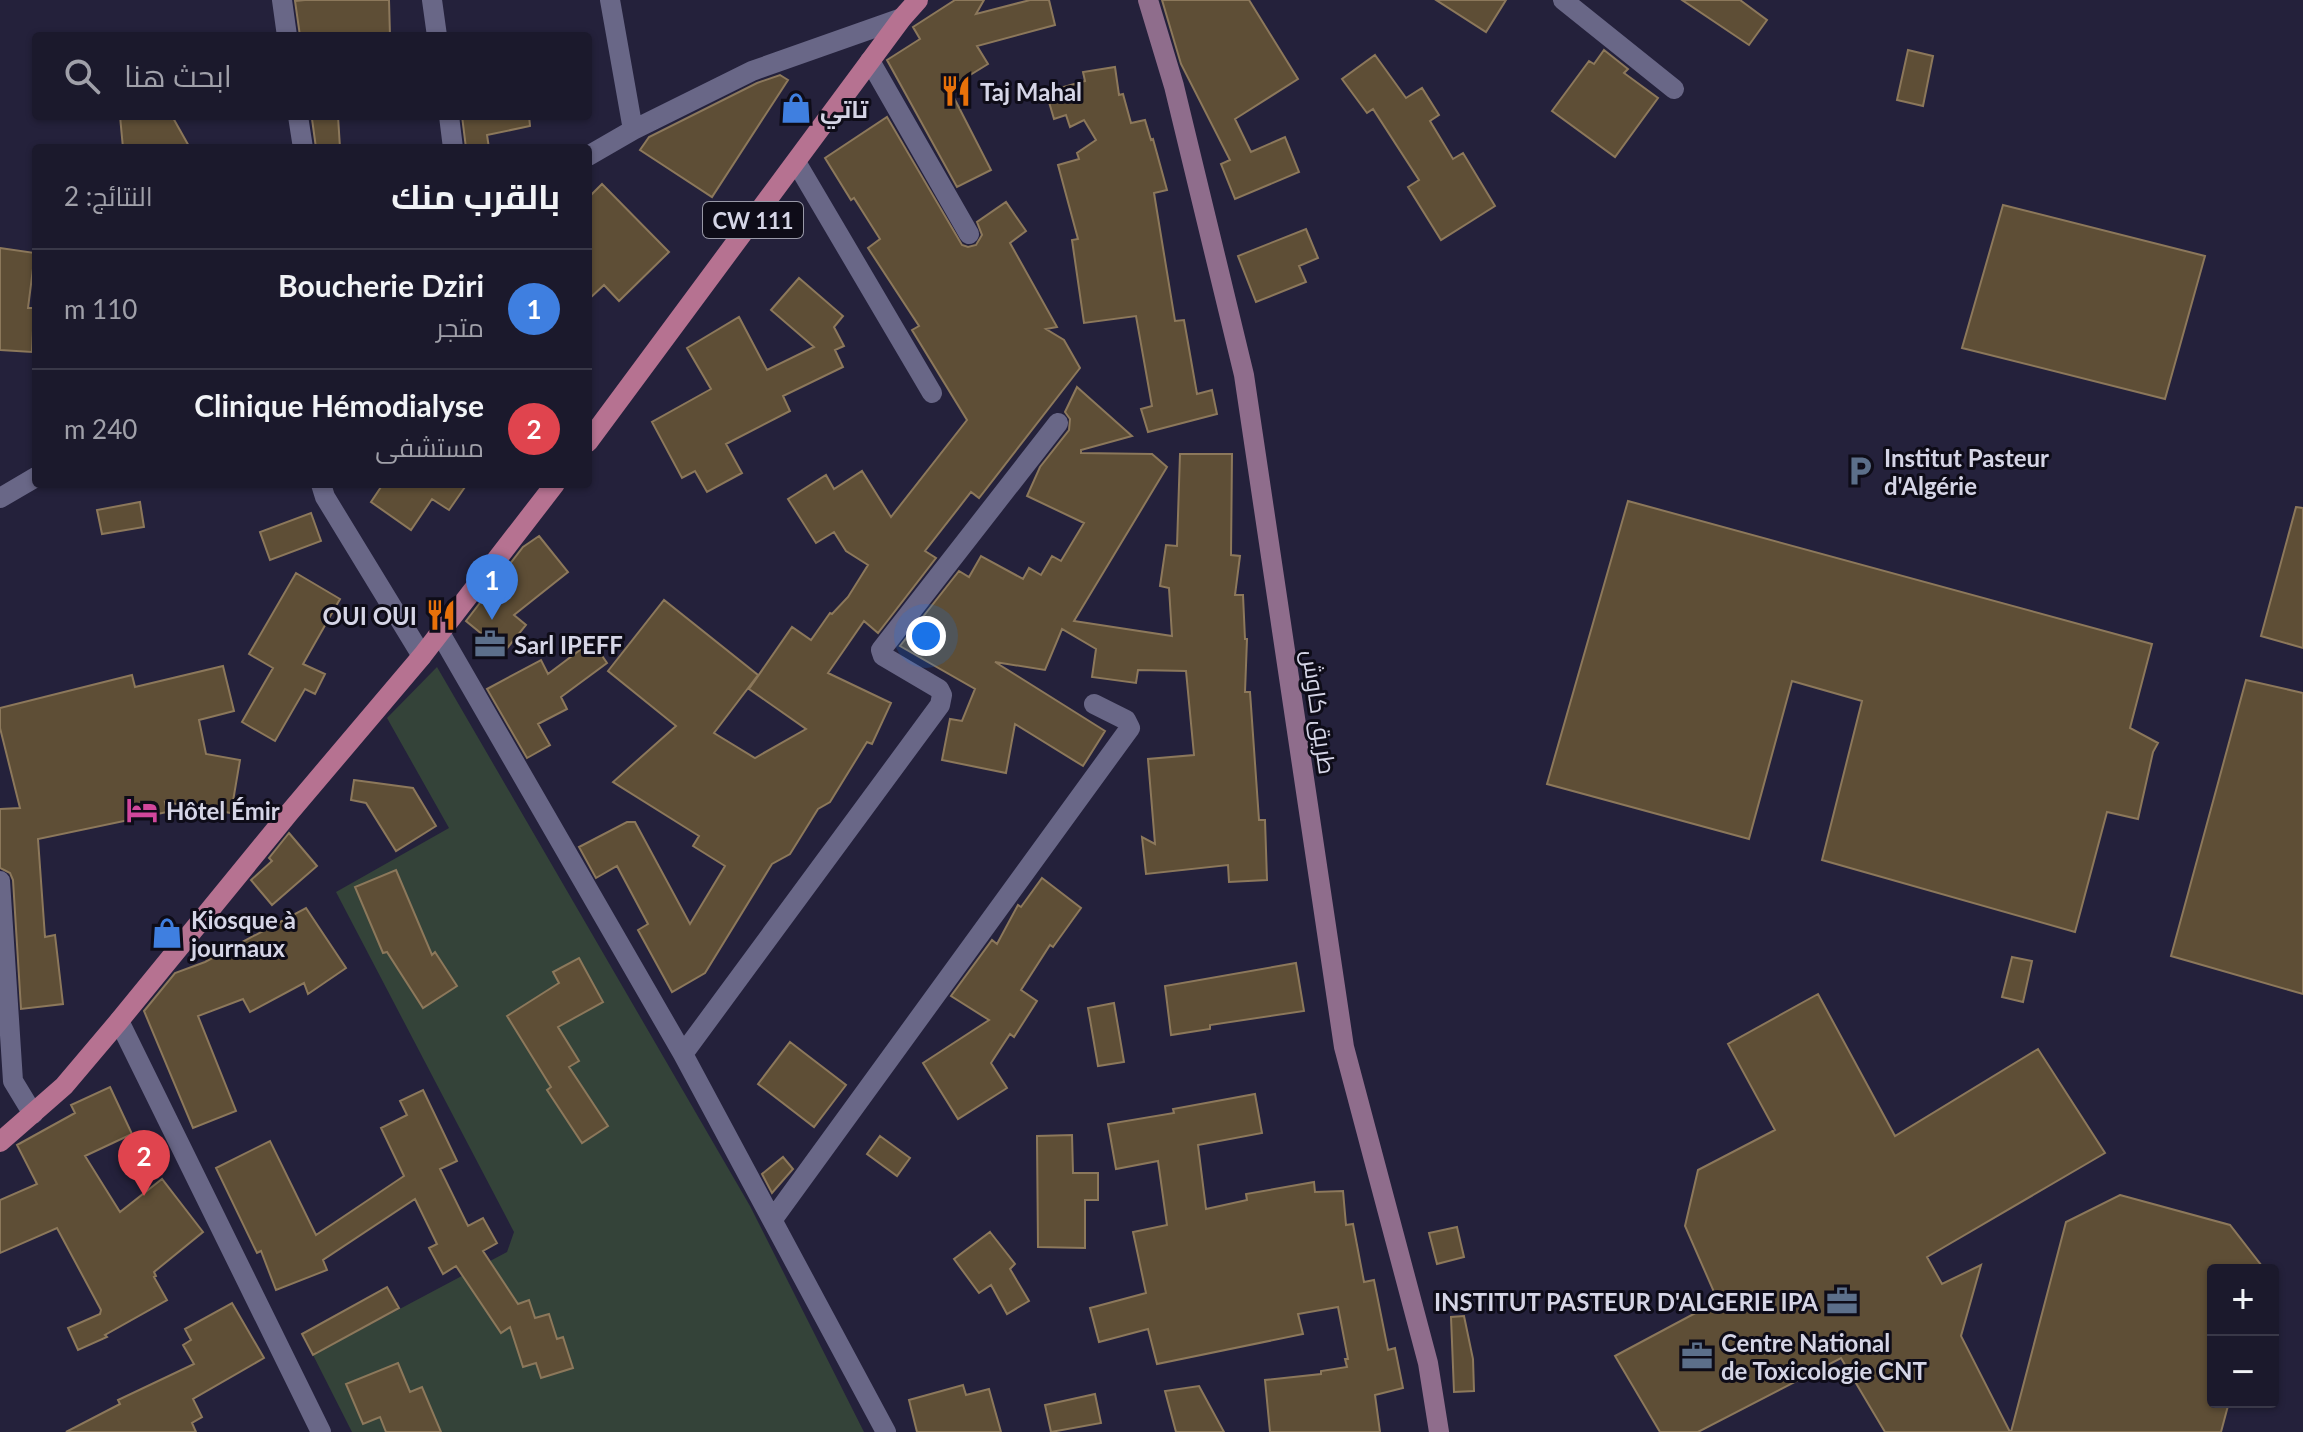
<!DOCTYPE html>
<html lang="ar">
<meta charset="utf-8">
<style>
:root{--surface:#1b192c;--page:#282638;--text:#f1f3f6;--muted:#a0a0a9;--line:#393848;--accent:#f0a27a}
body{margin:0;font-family:Lato,Cairo,sans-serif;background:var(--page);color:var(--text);direction:rtl}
.controls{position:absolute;right:24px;bottom:24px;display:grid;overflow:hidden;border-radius:8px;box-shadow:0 2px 6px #0004}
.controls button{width:72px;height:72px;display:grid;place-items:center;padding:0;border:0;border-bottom:2px solid var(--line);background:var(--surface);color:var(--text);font:40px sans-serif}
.you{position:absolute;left:926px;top:636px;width:28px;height:28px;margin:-20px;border:6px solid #fff;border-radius:50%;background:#1a73e8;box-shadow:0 0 0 12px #1a73e833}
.badge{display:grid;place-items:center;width:52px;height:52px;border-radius:50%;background:var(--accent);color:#fff;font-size:26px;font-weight:700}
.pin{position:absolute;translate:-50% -66px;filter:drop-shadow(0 2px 4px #0008)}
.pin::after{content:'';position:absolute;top:42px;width:28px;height:24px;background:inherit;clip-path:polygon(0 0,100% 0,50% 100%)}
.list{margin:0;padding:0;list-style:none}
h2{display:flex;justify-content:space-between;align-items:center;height:104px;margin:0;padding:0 32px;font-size:34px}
h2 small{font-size:26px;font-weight:400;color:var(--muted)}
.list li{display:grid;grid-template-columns:52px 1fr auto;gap:24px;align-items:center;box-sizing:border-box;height:120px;padding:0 32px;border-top:2px solid var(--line)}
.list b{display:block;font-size:30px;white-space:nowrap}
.list p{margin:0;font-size:26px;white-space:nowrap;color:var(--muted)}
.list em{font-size:26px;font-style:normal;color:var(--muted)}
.icon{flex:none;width:44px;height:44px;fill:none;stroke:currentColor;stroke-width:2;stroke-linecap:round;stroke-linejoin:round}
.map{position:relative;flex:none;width:2303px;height:1432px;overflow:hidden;direction:ltr}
.search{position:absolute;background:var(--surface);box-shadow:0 2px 6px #0004;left:32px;top:32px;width:560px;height:88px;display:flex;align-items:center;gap:20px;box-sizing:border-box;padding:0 28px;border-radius:8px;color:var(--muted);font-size:30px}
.panel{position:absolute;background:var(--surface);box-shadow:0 2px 6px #0004;left:32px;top:144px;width:560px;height:344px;border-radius:8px;direction:rtl}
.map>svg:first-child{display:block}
.green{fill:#344339}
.building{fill:#5e4e36;stroke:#8c785b;stroke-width:2}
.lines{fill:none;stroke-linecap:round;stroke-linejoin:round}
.street{stroke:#696787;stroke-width:20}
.secondary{stroke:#8f6d8c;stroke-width:20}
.primary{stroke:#b67291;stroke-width:20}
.labels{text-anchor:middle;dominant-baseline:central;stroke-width:6;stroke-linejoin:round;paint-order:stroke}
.shield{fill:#0e0c18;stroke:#9999a8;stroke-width:2}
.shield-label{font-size:22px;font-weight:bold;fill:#d5d5e6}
.poi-label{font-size:24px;font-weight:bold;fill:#d5d5e6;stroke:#0e0c18;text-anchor:start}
.street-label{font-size:24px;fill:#d5d5e6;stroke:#0e0c18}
</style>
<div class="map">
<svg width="2303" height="1432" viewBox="0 0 2303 1432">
<rect width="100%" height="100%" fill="#24213b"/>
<!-- green -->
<path class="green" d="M437 667 750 1206 864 1432H352L313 1355 507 1252 514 1232 336 892 449 828 387 718Z"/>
<!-- building -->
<path class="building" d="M305 0H389L390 36H300L295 1Z
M955 0H984L976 14 1030 0H1049L1055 25 977 46 988 64 949 88 991 170 957 187 887 60 920 39 913 27Z
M1162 0H1249L1298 79 1235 119 1251 152 1285 137 1299 172 1235 199 1221 164 1230 160 1181 64Z
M1436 0H1506L1486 32Z
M1682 0H1740L1767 20 1749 45Z
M1604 50 1628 69 1624 73 1658 98 1615 157 1552 111 1589 61 1594 64Z
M1908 50 1933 56 1923 106 1897 100Z
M1375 55 1406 98 1422 88 1439 115 1430 121 1453 159 1463 153 1495 206 1441 240 1408 187 1419 180 1373 109 1367 113 1342 79Z
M1115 67 1119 95 1123 94 1131 123 1145 120 1151 140 1153 139 1167 190 1154 193 1175 321 1184 320 1197 394 1212 390 1217 414 1148 432 1141 409 1152 406 1136 316 1084 323 1072 240 1078 239 1058 165 1079 159 1077 153 1096 140 1084 120 1070 127 1066 115 1054 119 1046 92 1085 81 1083 72Z
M780 75 788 80 712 197 640 150 649 137 757 83Z
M120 116H172L190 148H123Z
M317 116H338L340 148H316L312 119H317Z
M462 116H529L530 126 487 135 489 148H466Z
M887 117 962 245 968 247 976 245 982 235 977 222 1006 202 1026 231 1010 243 1057 327 1046 329 1064 340 1080 368 979 498 971 492 925 551 936 558 878 633 864 621 828 673 891 703 872 744 867 742 830 802 818 809 790 854 772 864 705 973 672 992 638 930 648 924 617 866 596 878 579 847 627 822H635L690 924 725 866 693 846 699 836 613 782 676 726 608 671 664 600 758 675 714 733 755 758 806 729 749 689 792 627 811 640 830 613 832 614 848 597 868 565 846 551 834 532 816 543 788 499 826 475 834 489 862 471 891 517 967 420 912 330 919 326 868 248 880 239 854 198 851 200 825 158Z
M602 184 669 252 619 301 604 285 588 300V198Z
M2003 205 2205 256 2165 399 1962 348Z
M1306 229 1318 258 1299 266 1306 282 1256 302 1238 256Z
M0 248 35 253 28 308H34L32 352 0 350Z
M799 278 843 316 834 327 844 346 835 350 843 367 783 396 790 411 726 444 742 473 707 492 695 471 682 478 652 422 711 389 687 348 739 317 767 370 814 347 771 310Z
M1077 387 1132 436 1081 450V453L1152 454 1167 467 1074 621 1172 636 1169 588 1160 586 1166 545 1177 546 1180 454H1232L1231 555 1240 556 1235 595H1243L1245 639H1247L1245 692H1250L1259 820H1265L1267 880 1229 882 1228 865 1146 874 1142 837 1155 844 1148 759 1194 755 1186 671 1138 670 1136 683 1092 677 1096 649 1062 629 1045 670 995 662 1105 731 1083 766 1015 724 1006 773 942 760 950 719 962 721 975 689 900 646 959 571 969 577 981 556 1023 579 1029 568 1041 575 1052 556 1061 561 1084 523 1027 496 1040 467 1069 430 1070 419 1065 412Z
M383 484H467L449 510 432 499 411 530 371 502Z
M1628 501 2152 644 2130 728 2158 743 2153 752 2138 819 2107 812 2075 932 1822 860 1862 701 1792 681 1749 839 1547 784Z
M140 502 144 527 102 534 97 510Z
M2296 507 2303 508V648L2261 636Z
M311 513 321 541 270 560 260 532Z
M539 536 568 572 514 615 526 625 504 652 466 621 523 547Z
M296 573 340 599 303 664 325 674 315 694 305 689 275 741 242 722 273 668 249 654Z
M592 641 607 663 561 697 567 709 538 724 550 745 527 758 487 689 541 660 548 674Z
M223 666 234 711 199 720 206 754 240 760 231 813 165 802 167 812 38 839 45 937 55 935 63 1004 21 1009 13 880 10 873 0 868V809L20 808 0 728V708L132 675 135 687Z
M2246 680 2303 693V994L2171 956Z
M354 780 413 788 436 826 396 851 366 803 351 800Z
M289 833 317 866 272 905 251 880 272 861 269 858Z
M396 870 432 955 435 952 457 986 423 1008 387 952 383 953 355 887Z
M1042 878 1081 908 1053 947 1050 945 1021 990 1037 1001 1014 1037 1010 1034 991 1063 1007 1088 958 1119 923 1063 989 1020 951 996 992 940 997 944 1018 905 1021 907Z
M306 908 346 968 308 994 304 983 250 1012 243 999 198 1016 236 1111 193 1128 144 1011 175 973 205 962Z
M2012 957 2032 961 2023 1002 2002 997Z
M579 958 603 1002 558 1027 579 1061 569 1067 608 1126 582 1143 547 1090 551 1087 507 1016 559 983 553 972Z
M1296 963 1304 1011 1210 1025V1029L1171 1035 1165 986Z
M1818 994 1895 1136 2038 1049 2105 1153 1927 1257 1942 1284 1981 1265 1961 1336 2010 1432H1885L1841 1358 1698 1432H1660L1615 1356 1718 1301 1685 1226 1698 1170 1775 1130 1728 1044Z
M1114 1003 1124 1062 1098 1066 1088 1008Z
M790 1042 846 1085 814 1127 758 1084Z
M110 1087 132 1134 85 1156 120 1212 162 1179 203 1232 154 1272 156 1276 154 1277 167 1300 105 1335 107 1337 78 1350 68 1328 100 1314 101 1310 57 1228 0 1253V1200L37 1184 17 1145 75 1113 71 1105Z
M423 1090 457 1161 440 1169 468 1226 483 1218 497 1243 483 1251 518 1304 529 1300 535 1318 549 1314 557 1339 563 1337 573 1368 541 1378 536 1363 523 1367 510 1327 501 1333 456 1266 443 1274 429 1248 437 1244 415 1199 323 1260 327 1270 276 1290 261 1251 257 1253 216 1168 270 1141 316 1235 404 1176 381 1128 407 1115 400 1101Z
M1255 1094 1262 1133 1198 1145 1206 1209 1247 1200 1246 1194 1314 1182 1315 1192 1343 1191 1346 1225 1353 1224 1364 1282 1374 1280 1388 1350 1395 1348 1403 1388 1375 1395 1380 1432H1270L1265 1380 1321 1374V1371L1347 1367 1345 1359H1348L1338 1307 1298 1314 1303 1334 1157 1364 1148 1329 1099 1342 1090 1308 1146 1293 1133 1232 1167 1225 1158 1161 1116 1169 1108 1124 1174 1113 1173 1109Z
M1072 1135 1073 1173H1098V1200H1085V1248L1038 1247 1037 1136Z
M880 1136 910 1158 897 1176 867 1154Z
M783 1157 793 1169 772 1193 762 1174Z
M2120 1195 2230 1225 2265 1270H2213V1402H2229L2221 1432H2011L2066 1222Z
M1457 1227 1464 1257 1437 1264 1429 1233Z
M990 1232 1015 1264 1010 1269 1029 1301 1007 1314 991 1285 979 1293 954 1259Z
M387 1287 399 1308 313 1355 302 1334Z
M232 1303 264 1358 193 1399 202 1417 192 1423 196 1432H66L120 1404 118 1400 194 1364 183 1345 191 1340 185 1329Z
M1464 1316 1473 1359 1474 1391 1454 1392 1451 1317Z
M398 1363 410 1392 422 1387 441 1432H386L380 1417 363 1424 346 1384Z
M963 1385 966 1395 989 1389 1001 1432H917L909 1400Z
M1199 1386 1224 1432H1176L1165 1391Z
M1095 1394 1101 1423 1051 1432 1045 1405Z"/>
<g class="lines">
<!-- street -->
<path class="street" d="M282 0 287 36
M432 0 437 36
M610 0 633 130
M1563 0 1674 89
M870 61 969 234
M298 116 303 148
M449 116 453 148
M588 156 633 130 752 71 902 18
M796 162 932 393
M321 484 325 497 422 656
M0 498 36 477
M440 633 683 1054 886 1432
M0 881 13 1081 33 1114
M119 1021 321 1432
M683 1054 940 705 942 695 939 689 883 656 881 650 1058 423
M773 1219 1130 728 1126 720 1094 704"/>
<!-- secondary -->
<path class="secondary" d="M1148 0 1174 86 1244 375 1344 1047 1428 1363 1439 1432"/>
<!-- primary -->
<path class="primary" d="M588 442 902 18 918 0
M0 1142 64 1086 119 1021 289 813 422 656 555 484"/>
</g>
<!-- icons -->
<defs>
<symbol id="restaurant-bare" viewBox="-9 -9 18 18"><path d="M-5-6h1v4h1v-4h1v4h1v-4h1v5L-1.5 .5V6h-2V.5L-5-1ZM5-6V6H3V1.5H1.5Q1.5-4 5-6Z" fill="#e8710a" stroke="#0e0c18" stroke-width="2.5" paint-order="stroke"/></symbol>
<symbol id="shop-bare" viewBox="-9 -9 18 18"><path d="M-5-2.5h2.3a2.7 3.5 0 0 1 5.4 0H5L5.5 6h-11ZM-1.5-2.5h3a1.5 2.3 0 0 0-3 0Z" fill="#3f7fe0" stroke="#0e0c18" stroke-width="2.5" paint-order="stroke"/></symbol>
<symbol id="parking-bare" viewBox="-9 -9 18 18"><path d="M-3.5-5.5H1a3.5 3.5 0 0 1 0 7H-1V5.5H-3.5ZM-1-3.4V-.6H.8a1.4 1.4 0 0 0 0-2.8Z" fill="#5c6f8a" stroke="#0e0c18" stroke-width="2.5" paint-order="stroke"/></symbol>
<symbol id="office-bare" viewBox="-9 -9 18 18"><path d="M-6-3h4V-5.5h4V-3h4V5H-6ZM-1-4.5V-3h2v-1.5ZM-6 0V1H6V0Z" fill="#5c6f8a" stroke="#0e0c18" stroke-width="2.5" paint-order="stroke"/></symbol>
<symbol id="hotel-bare" viewBox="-9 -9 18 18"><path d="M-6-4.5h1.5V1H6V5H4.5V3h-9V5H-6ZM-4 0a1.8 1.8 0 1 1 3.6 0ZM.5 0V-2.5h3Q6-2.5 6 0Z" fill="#d1479c" stroke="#0e0c18" stroke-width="2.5" paint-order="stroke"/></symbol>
</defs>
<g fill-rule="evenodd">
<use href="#restaurant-bare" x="934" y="69" width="44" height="44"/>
<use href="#shop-bare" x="774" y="86" width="44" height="44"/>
<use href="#parking-bare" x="1838" y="449" width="44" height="44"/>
<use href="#restaurant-bare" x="419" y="593" width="44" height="44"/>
<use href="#office-bare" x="468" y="622" width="44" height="44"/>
<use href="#hotel-bare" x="120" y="788" width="44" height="44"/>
<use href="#shop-bare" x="145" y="911" width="44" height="44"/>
<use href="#office-bare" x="1820" y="1279" width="44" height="44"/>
<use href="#office-bare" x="1675" y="1334" width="44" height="44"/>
</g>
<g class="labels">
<!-- shield labels -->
<rect class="shield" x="703" y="202" width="100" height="36" rx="6"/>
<g class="shield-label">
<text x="753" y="220">CW 111</text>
</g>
<!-- poi labels -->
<g class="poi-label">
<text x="980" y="91">Taj Mahal</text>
<text x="820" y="108">تاتي</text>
<text x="1884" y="457">Institut Pasteur<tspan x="1884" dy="28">d'Algérie</tspan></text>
<text x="417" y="615" text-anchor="end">OUI OUI</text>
<text x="514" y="644">Sarl IPEFF</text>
<text x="166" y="810">Hôtel Émir</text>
<text x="191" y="919">Kiosque à<tspan x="191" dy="28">journaux</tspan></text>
<text x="1818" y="1301" text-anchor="end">INSTITUT PASTEUR D'ALGERIE IPA</text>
<text x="1721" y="1342">Centre National<tspan x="1721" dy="28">de Toxicologie CNT</tspan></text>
</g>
<!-- street labels -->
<g class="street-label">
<text transform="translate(1320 712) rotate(82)">طريق كاوش</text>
</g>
</g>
</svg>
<div class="controls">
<button>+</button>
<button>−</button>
</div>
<div class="you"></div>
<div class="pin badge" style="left:492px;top:620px;background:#3f7fe0">1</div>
<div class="pin badge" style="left:144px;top:1196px;background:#e0444e">2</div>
<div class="search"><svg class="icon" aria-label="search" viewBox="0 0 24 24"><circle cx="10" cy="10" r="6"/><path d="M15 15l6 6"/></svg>ابحث هنا</div>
<section class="panel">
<h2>بالقرب منك<small>النتائج: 2</small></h2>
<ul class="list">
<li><span class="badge" style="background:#3f7fe0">1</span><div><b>Boucherie Dziri</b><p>متجر</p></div><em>110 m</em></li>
<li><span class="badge" style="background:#e0444e">2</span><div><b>Clinique Hémodialyse</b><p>مستشفى</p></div><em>240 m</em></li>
</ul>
</section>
</div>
